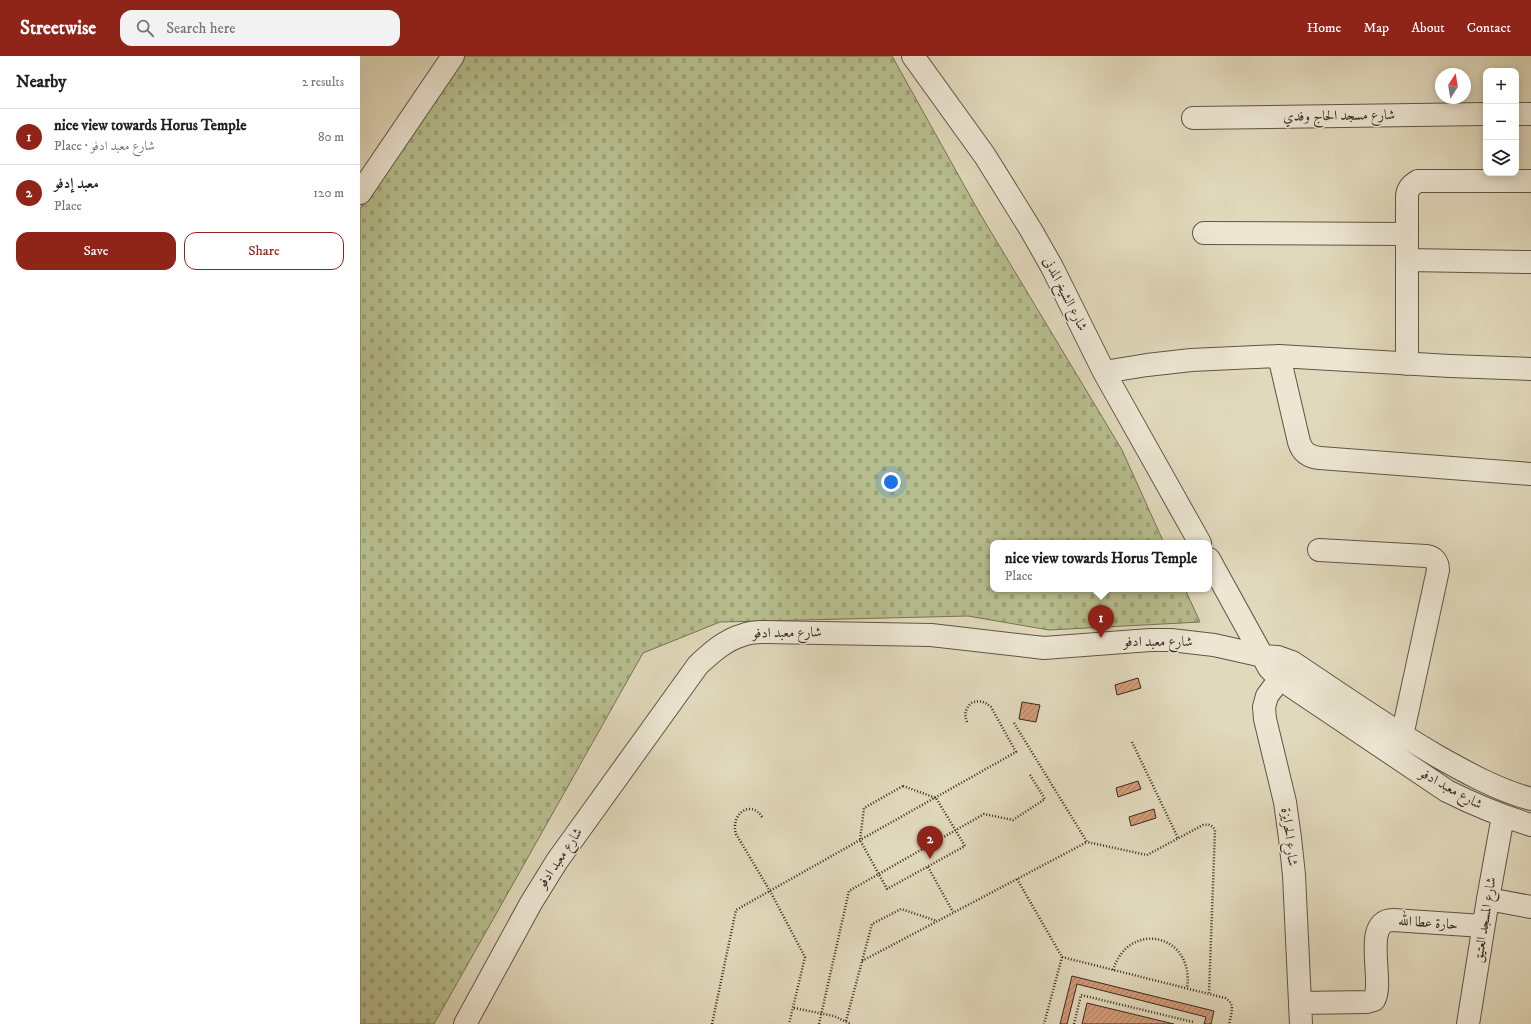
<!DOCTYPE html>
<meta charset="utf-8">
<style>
:root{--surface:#fff;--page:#f2f2f2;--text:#202124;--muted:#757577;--line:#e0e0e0;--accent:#8f2418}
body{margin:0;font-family:"IM FELL DW Pica",Amiri,serif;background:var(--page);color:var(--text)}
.controls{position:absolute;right:12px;top:12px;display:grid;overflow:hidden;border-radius:8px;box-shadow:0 2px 10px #0003}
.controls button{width:36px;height:36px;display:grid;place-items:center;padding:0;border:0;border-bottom:1px solid var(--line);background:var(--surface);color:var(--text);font:20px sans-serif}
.compass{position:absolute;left:1075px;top:12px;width:36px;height:36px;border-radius:50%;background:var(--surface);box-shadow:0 2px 10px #0003;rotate:12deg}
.you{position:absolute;left:531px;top:426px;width:14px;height:14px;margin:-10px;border:3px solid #fff;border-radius:50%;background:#1a73e8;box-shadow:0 0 0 6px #1a73e833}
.badge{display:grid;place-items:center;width:26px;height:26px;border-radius:50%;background:var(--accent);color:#fff;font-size:13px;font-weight:700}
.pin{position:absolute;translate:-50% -33px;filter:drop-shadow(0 1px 2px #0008)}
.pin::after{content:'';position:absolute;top:21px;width:14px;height:12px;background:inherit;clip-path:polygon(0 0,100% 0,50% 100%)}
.popup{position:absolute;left:630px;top:484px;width:222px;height:52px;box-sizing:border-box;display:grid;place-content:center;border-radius:8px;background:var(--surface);filter:drop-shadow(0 1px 3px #0005);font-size:13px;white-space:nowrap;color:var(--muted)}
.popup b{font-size:15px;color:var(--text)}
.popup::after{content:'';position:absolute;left:50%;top:100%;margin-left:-8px;border:8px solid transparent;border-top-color:var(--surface)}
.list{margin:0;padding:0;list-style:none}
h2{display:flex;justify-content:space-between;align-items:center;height:52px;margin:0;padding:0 16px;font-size:17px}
h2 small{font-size:13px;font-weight:400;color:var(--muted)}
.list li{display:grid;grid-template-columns:26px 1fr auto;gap:12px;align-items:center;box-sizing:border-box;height:56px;padding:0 16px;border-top:1px solid var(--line)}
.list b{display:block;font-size:15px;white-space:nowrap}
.list p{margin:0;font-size:13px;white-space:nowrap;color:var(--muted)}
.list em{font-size:13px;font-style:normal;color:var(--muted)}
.actions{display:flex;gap:8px;padding:12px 16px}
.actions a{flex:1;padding:9px 0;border:1px solid var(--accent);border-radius:12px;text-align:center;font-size:14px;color:var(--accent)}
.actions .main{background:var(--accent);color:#fff}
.icon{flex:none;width:22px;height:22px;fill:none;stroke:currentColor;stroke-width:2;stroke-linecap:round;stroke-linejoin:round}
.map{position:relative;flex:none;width:1171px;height:968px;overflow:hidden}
header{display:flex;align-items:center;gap:24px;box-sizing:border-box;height:56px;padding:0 20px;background:var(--accent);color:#fff}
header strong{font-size:19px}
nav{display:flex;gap:22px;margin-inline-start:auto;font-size:14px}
.search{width:280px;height:36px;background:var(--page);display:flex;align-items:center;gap:10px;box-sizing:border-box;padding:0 14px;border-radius:12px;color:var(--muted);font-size:15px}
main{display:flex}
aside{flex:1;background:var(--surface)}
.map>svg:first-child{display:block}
.cemetery{fill:url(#cemetery-stones);stroke:#787356}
.building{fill:url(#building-hatch);stroke:#38281f}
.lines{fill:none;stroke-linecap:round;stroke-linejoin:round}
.street-casing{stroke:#625446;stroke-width:24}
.path{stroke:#38281f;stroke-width:2.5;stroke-dasharray:1 2;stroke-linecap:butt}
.street{stroke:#ece6d3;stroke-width:22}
.labels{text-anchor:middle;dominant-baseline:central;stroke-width:3;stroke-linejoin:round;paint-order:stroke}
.street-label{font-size:14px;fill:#38281f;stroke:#ece6d3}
</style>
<header>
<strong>Streetwise</strong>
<div class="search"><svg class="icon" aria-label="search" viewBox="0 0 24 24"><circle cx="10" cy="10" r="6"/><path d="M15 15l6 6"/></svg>Search here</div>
<nav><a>Home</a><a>Map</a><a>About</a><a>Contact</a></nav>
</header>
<main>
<aside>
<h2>Nearby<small>2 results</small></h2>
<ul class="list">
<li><span class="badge">1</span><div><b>nice view towards Horus Temple</b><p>Place · شارع معبد ادفو</p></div><em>80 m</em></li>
<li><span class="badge">2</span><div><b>معبد إدفو</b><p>Place</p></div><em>120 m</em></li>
</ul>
<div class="actions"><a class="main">Save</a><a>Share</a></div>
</aside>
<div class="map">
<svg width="1171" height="968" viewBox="0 0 1171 968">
<defs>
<pattern id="cemetery-stones" width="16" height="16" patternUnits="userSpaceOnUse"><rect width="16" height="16" fill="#b7be8e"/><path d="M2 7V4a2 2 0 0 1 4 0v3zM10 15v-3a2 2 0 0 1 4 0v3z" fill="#9ea37a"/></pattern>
<pattern id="building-hatch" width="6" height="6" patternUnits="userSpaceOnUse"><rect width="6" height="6" fill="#d39b77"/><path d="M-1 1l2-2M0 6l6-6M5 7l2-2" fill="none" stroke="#ac7e61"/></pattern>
</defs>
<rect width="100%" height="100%" fill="#e1d9bc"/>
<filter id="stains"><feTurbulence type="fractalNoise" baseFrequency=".005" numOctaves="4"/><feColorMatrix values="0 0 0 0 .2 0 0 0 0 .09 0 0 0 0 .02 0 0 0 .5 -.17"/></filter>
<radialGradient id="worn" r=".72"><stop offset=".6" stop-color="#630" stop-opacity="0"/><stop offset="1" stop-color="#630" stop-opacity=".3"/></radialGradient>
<!-- cemetery -->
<path class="cemetery" d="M104 0H532L619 156 762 394 804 487H633V533H825L840 566 689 574 608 560 360 566 283 597 74 968H0V153L7 140Z"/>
<!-- building -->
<path class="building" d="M778 622 781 632 757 639 755 629Z
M662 646 680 649 676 666 659 663Z
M778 725 781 733 758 741 756 732Z
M794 753 796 762 771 770 769 761Z
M712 920 854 955 851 968H844L846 961 717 928 707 968H700Z
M727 947 814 968H722Z"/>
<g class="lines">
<defs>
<path id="street" d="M553 0 625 100 671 174 692 211 744 316 840 487
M1156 58H1171
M833 62 1126 58
M0 137 93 0
M844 177 1047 178
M1047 204 1171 206
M919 300 939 386C942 396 949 401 960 402L1171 418
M1047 308V141C1047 133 1051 129 1058 125H1171
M744 316 787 309 831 304 919 300 1090 310 1171 313
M959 494 1066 500C1074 501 1078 506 1078 514L1042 680
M849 503 909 612 919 622 1087 735C1115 749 1142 760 1171 769
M928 612 907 640 904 651 905 663 925 746 930 782 934 819 941 968
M1128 843 1171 851
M940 947 1007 946 1014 944C1025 927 1001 864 1033 864L1123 870
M105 968 171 847 197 805 338 609C351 597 365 584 383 579 390 576 398 576 405 576L571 579 684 592 790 584H811L854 589 903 600 918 601 932 606C980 638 1027 671 1077 700 1107 717 1138 734 1171 743
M1108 968 1128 843 1143 760"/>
</defs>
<!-- street casing -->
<use href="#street" class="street-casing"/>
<!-- path -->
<path class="path" d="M654 667 727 786 787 799 843 769C849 768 852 769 855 774L849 937
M772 686 818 782
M543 730 576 742 605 790 527 833 500 784 504 752Z
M402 761C391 743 370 758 376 778L410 835 445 901 429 968
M568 811 593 856
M657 823 702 901 684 968
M702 901 865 942C876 948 871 958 869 968
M502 905 727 786
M753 914C769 863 835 878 827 932
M434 952 474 960 491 968
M486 965 512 868 541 853 577 865
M352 968 376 854 656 696 631 651C624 645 619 644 611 647 605 654 604 658 607 666
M459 968 489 835 624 758 653 764 685 743 670 719
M714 968 721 939 833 966V968"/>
<!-- street -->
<use href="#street" class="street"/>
</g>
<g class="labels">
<!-- street labels -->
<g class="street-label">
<text transform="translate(979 60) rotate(-1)">شارع مسجد الحاج وفدي</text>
<text transform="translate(705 238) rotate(63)">شارع الشيخ المدنى</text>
<text transform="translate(427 577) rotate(-1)">شارع معبد ادفو</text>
<text x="798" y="586">شارع معبد ادفو</text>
<text transform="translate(1091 733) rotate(29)">شارع معبد ادفو</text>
<text transform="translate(929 781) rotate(83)">شارع الحرايزة</text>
<text transform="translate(200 802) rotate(-56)">شارع معبد ادفو</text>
<text transform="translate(1125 864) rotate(-81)">شارع المسجد العتيق</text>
<text transform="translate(1068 867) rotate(4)">حارة عطا الله</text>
</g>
</g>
<rect width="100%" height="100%" filter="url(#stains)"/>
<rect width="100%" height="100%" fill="url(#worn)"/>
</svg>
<div class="controls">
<button>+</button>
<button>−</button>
<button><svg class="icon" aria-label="layers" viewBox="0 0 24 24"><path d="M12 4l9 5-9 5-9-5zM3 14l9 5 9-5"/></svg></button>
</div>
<svg class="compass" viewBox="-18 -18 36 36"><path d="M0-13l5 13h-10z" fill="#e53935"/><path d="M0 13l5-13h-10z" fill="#757577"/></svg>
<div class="you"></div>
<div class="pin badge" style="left:741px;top:582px">1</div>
<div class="popup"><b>nice view towards Horus Temple</b>Place</div>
<div class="pin badge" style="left:570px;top:803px">2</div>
</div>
</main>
